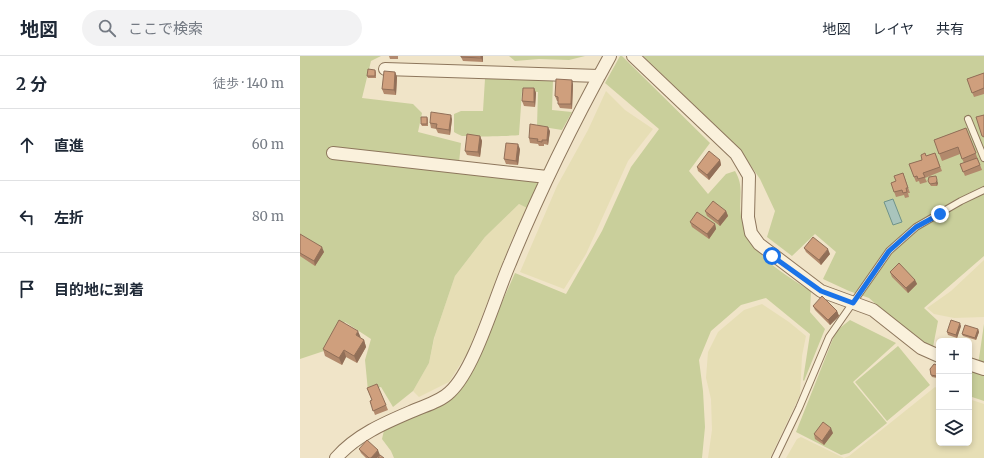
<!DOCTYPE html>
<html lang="ja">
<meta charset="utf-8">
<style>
:root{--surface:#fff;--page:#f2f2f3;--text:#1f2937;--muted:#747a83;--line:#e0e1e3}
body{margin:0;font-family:Merriweather,"Noto Sans JP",serif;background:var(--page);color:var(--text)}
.controls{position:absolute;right:12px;bottom:12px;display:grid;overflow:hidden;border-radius:6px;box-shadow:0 2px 6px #0003}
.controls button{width:36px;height:36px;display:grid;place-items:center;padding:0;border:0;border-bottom:1px solid var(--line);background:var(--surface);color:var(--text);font:20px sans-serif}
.stop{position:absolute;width:12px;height:12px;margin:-9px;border:3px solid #1a73e8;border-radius:50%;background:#fff}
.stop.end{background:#1a73e8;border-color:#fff;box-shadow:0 1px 4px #0008}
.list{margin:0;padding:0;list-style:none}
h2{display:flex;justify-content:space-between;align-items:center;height:52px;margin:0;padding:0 16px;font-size:17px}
h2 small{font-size:13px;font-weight:400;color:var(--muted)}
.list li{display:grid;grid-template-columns:26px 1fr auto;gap:12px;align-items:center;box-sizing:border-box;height:72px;padding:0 16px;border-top:1px solid var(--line)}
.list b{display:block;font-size:15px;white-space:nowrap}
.list em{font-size:13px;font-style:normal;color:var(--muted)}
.icon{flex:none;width:22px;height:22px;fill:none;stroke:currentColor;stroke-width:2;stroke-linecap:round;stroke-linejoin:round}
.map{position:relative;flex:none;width:684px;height:402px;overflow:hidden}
header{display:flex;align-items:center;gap:24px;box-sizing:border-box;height:56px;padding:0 20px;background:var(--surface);border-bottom:1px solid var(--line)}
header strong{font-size:19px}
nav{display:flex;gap:22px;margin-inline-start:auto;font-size:14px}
.search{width:280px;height:36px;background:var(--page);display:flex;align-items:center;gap:10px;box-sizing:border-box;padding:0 14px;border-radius:22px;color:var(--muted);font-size:15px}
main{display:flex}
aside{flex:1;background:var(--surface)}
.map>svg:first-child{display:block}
.farmland{fill:#e6deb5}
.green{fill:#c9cf9b}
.water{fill:#a9c4bc;stroke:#6f938a}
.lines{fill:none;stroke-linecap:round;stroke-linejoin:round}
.service-casing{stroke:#8d765c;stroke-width:8}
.minor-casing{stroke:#8d765c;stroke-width:14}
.service{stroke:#faf1dc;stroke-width:6}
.minor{stroke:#faf1dc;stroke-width:12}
.wall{fill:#b2896c}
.shaded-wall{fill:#916f58}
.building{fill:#cf9f7d;stroke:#916f58}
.route{stroke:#1a73e8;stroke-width:5}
</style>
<header>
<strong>地図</strong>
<div class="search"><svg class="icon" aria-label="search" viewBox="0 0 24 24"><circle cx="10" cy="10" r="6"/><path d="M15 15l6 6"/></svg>ここで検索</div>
<nav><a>地図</a><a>レイヤ</a><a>共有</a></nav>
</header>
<main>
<aside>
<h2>2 分<small>徒歩 · 140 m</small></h2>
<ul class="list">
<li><svg class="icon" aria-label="ahead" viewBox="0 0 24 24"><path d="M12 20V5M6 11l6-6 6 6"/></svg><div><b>直進</b></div><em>60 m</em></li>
<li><svg class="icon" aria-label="left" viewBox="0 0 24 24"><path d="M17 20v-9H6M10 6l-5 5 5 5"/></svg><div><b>左折</b></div><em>80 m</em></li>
<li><svg class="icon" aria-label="arrive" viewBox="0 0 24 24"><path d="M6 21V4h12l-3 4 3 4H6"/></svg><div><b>目的地に到着</b></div></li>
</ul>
</aside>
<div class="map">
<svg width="684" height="402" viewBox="0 0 684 402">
<rect width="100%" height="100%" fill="#f0e4c8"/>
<!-- farmland -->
<path class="farmland" d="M306 35 325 54 353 73 328 105 286 198 264 233 220 216 257 130 288 74Z
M219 148 227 152 212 183 168 296 149 326 119 341 113 335 129 307 135 279 155 220 185 181Z
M684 204V261L654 262 634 258 627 252 651 235Z
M462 248 489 266 506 280 502 300 500 339 470 402H408L412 374 411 343 406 322 408 296 418 276 444 254Z
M635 331 639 334V387H669V343L684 348V402H486L497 383 501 381 544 402 549 400Z"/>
<!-- green -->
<path class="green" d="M0 0H81L71 5 62 42 113 48 122 57 118 76 161 87 158 117 240 124 227 152 219 148 185 181 155 220 134 282 129 307 113 335 93 351 81 331 68 335 65 304 71 283 45 266 24 295 0 303Z
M209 0H285L269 4 239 3 215 5Z
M320 0H322L410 87 389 115 408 138 426 118 435 115C445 132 438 143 441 160 447 197 482 217 511 235L510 256 525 273 504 325 503 324 510 278 466 242 441 249 411 275 399 304 403 335 405 371 402 402H94L91 395 82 383 85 370 152 340 168 322 215 217 266 238 302 175 331 111 359 73 305 27Z
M343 0H684V200L624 252 638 265 633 291 622 289 569 242 549 235 523 223 536 196 515 178 492 200 467 181 475 155 460 123 438 91Z
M202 22 253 25 252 54 272 56 262 74 237 70 238 36 222 35 219 79C214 80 165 81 162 80 159 79 156 77 154 76V58L161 55H183L185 23Z
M550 264 596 287 553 326 587 367 549 397 541 399 496 376 536 275Z
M684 268V345L669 340V314L677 316Z
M598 290 630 329 587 365 555 326Z"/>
<!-- water -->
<path class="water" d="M593 143 602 166 593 169 584 146Z"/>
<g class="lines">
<defs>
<path id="service" d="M668 63 684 102
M475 402 499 352 529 281 589 195 616 171 661 145 684 134"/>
<path id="minor" d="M333 0 436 98 449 120 448 161 451 177 459 188 521 235 573 254 621 292 639 300
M85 13 299 20
M33 97 247 121
M669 308 684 313
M36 402C57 378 87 366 115 354 127 349 141 345 150 336 175 313 195 241 210 207 239 136 273 67 310 0"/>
</defs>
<!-- service casing -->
<use href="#service" class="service-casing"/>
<!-- minor casing -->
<use href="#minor" class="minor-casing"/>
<!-- service -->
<use href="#service" class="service"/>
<!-- minor -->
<use href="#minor" class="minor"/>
</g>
<!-- wall -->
<path class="wall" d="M89 0H98V3H90Z
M183 0V6L163 5 161 1Z
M75 14 76 16V22H68L67 20Z
M95 16 97 21 96 39 84 38 82 33Z
M684 17V38L674 41 667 23Z
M273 28 272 53 260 52 258 48V45H257L255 40Z
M234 32 236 37 235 51 224 50 222 45Z
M127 61 128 63V70H122L121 68Z
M152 63 150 79 138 77 136 73 131 72 130 67Z
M666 72 682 114 665 120 660 108 664 107 660 98 642 105 634 84Z
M250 75 248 89 244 88V90H239L238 88 230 87 229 82Z
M180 80 182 85 180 101 167 99 165 95Z
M220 93 218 109 206 108 204 103Z
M635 97 642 115 625 122 627 126 620 128 619 125 616 126 609 108 622 104 626 100Z
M420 104 421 109 409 124 398 115 397 111Z
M603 117 610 137H608L609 141 605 142 604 139 596 141 591 127 596 125Z
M628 125 638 127 637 130H631Z
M405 155H426L428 160 420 170 407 160Z
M390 166 415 168 416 173 409 183 392 171Z
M0 178 24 196 15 210 0 200Z
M504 192 530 198 521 209 506 196Z
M590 216 615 224 617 228 608 237 592 221Z
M513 250 537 255 539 260 530 269 515 254Z
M661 270 657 282 648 279 647 276Z
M678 273 679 276 676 284 663 280 662 278Z
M61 282 64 284 66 291 57 307 46 301 42 309 25 300 23 293Z
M639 310 637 322 632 321 631 319Z
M67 332 86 349 88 354 75 359 70 345 72 344Z
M533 377 524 389 515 383 514 378Z
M59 393 80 399 77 402H66L61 397Z"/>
<!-- shaded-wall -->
<path class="shaded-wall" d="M181 0H183V6L181 2Z
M95 16 97 21 96 39 94 34Z
M272 24 273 28 272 53 271 48Z
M234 32 236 37 235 51 234 46Z
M151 59 152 63 150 79 149 74Z
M248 71 250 75 248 89 247 84Z
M180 80 182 85 180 101 178 96Z
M218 88 220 93 218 109 216 105Z
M420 104 421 109 409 124 407 119Z
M637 124 638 127 637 130 636 127Z
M426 155 428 160 420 170 418 165Z
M415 168 416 173 409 183 407 178Z
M22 191 24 196 15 210 14 205Z
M528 193 530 198 521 209 519 204Z
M615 224 617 228 608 237 606 232Z
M537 255 539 260 530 269 528 264Z
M660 267 661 270 657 282 656 279Z
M678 273 679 276 676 284 675 282Z
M58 275 61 282 56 279Z
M64 284 66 291 57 307 54 300Z
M44 294 46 301 42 309 39 302Z
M639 317V320L637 322 636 320Z
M531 372 533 377 524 389 522 385Z
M78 394 80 399 77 402H71Z"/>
<!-- building -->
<path class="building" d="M161 0H181V2L161 1Z
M68 13 75 14V20H67Z
M84 15 95 16 94 34 82 33Z
M684 17V32L672 37 667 23Z
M256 23 272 24 271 48H258V41L255 40Z
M223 32H234V46L222 45Z
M131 56 151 59 149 74 136 72 137 68 130 67Z
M684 59V81L682 80 676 61Z
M121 61H127V68H121Z
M230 68 248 71 247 84H242V86L237 85 238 83 229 82Z
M666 72 676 97 662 103 658 91 639 98 634 84Z
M167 78 180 80 178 96 165 95Z
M206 87 218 88 216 105 204 103Z
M409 95 420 104 407 119 397 111Z
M625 97 626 100 635 97 640 111 623 117 625 121 618 123 617 120 614 121 609 108 622 104 621 99Z
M677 102 680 109 663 116 660 108Z
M603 117 608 132H606L607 136 603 137 602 134 594 136 591 127 596 125 594 120Z
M636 120 637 124 636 127 630 128 628 125 629 121Z
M413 145 426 155 418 165 405 155Z
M397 156 415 168 407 178 390 166Z
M0 178 22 191 14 205 0 197Z
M513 181 528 193 519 204 504 192Z
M599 207 615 224 606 232 590 216Z
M522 240 537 255 528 264 513 250Z
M39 264 58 275 56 279 64 284 54 300 44 294 39 302 23 293Z
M651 264 660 267 656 279 647 276Z
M665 269 678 273 675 282 662 278Z
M634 308 639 310V317L636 320 631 319 630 313Z
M77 328 86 349 73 355 70 345 72 344 67 332Z
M523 366 531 372 522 385 514 378Z
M67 384 78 394 71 402H69L59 393Z
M80 399 84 402H78Z"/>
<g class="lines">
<!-- route -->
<path class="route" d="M472 200 521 235 553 247 589 195 616 171 640 158"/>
</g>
</svg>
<div class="controls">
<button>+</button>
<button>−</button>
<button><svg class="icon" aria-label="layers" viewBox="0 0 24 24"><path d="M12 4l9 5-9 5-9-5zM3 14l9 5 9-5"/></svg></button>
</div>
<div class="stop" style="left:472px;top:200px"></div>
<div class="stop end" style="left:640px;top:158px"></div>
</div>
</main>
